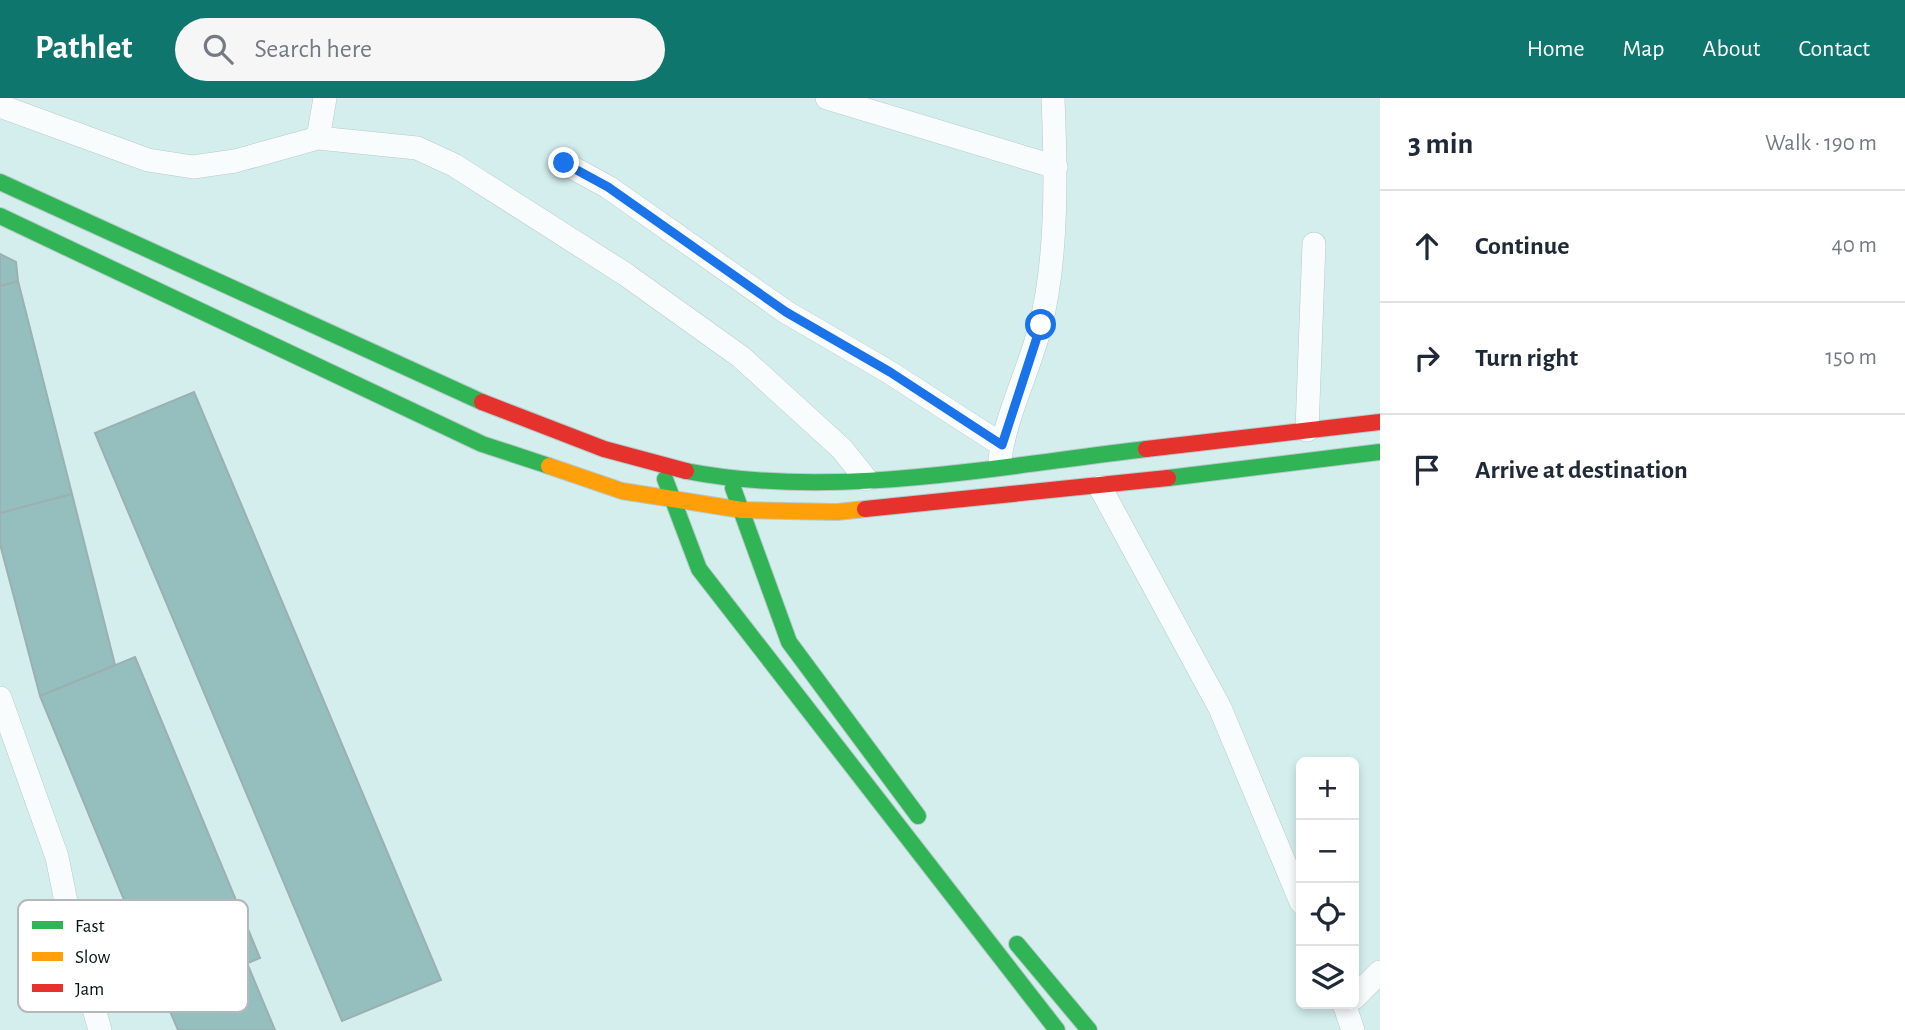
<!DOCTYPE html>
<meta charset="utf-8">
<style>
:root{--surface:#fff;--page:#f6f6f7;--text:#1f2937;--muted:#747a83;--line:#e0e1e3;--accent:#0f766e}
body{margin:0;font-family:"Alegreya Sans",sans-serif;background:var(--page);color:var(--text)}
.controls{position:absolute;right:21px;bottom:21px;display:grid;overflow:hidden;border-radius:10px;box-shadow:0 4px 10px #0003}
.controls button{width:63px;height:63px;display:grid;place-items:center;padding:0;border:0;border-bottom:2px solid var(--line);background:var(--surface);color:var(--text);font:35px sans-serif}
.stop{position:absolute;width:21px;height:21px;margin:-16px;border:5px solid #1a73e8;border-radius:50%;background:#fff}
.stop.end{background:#1a73e8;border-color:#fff;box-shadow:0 2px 7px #0008}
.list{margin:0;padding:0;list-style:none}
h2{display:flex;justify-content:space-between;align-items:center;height:91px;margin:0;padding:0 28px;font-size:30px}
h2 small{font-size:23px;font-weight:400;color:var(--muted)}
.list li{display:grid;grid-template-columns:46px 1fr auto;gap:21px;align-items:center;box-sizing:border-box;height:112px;padding:0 28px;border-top:2px solid var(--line)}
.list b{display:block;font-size:26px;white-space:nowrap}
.list em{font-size:23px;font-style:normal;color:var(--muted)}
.icon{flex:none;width:38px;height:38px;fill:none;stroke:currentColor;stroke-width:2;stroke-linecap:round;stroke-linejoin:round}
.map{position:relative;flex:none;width:1380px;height:932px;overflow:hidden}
header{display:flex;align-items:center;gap:42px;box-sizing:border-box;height:98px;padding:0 35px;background:var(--accent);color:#fff}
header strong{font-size:33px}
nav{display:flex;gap:38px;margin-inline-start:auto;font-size:24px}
.search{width:490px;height:63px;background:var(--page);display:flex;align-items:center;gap:18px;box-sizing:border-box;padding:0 24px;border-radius:38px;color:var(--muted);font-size:26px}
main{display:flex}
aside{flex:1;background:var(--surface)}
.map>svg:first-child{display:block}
.building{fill:#95bebf;stroke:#9cb0b0;stroke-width:2}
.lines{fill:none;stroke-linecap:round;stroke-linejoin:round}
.street-casing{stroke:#b6caca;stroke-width:24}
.fast-casing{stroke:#b6caca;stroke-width:18}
.slow-casing{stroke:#b6caca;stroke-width:18}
.jam-casing{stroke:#b6caca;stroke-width:18}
.street{stroke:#f9fcfc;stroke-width:23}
.fast{stroke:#30b455;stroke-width:16}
.slow{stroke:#ff9f0a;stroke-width:16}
.jam{stroke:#e5322d;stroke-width:16}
.route{stroke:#1a73e8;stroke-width:9}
.key{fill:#fff;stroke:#b4b8b8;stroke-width:2}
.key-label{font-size:19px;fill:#041414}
</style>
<header>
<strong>Pathlet</strong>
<div class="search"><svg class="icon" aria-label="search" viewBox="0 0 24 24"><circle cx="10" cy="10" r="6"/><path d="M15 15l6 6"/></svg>Search here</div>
<nav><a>Home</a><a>Map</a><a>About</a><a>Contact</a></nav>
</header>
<main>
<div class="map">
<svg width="1380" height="932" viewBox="0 0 1380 932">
<rect width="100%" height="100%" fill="#d4eeee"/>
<!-- building -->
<path class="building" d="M0 156 16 164 18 183 0 188Z
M18 183 72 396 0 415V188Z
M194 294 441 882 342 923 95 335Z
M72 396 115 567 40 598 0 446V415Z
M135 559 260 860 164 899 40 598Z
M247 865 275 932H178L164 899Z"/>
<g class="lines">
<defs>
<path id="street" d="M827 0 1056 69
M0 8 148 62 193 69 235 63 318 40 417 50 454 67 625 176 741 259 842 351 866 381
M318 40 325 0
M564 65 608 89 786 214 889 274 1002 347
M1307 332 1314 146
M1000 361C1006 316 1029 273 1040 229 1058 161 1056 70 1053 0
M1100 389 1220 610 1301 804
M0 600 57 759 73 839 100 932
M1354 900 1380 874
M1344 906 1353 932"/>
<path id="fast" d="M0 84 482 304
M0 118 482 346 549 368
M686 373C834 402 998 368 1146 351
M1168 380 1380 354
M665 381 699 471 1057 932
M733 390 789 544 918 718
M1017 846 1089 932"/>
<path id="slow" d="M549 368 622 393 742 412 837 414 865 411"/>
<path id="jam" d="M482 304 604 351 686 373
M1146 351 1380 324
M865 411 1168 380"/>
</defs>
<!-- street casing -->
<use href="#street" class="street-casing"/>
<!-- fast casing -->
<use href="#fast" class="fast-casing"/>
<!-- slow casing -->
<use href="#slow" class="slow-casing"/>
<!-- jam casing -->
<use href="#jam" class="jam-casing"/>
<!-- street -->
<use href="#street" class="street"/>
<!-- fast -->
<use href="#fast" class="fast"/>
<!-- slow -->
<use href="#slow" class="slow"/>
<!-- jam -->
<use href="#jam" class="jam"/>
</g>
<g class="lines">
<!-- route -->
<path class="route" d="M564 65 608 89 786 214 890 274 1002 347 1041 227"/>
</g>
<!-- legend -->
<rect x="18" y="802" width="230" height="112" rx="10" class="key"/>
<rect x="32" y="823" width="31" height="8" fill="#30b455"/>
<rect x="32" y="854" width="31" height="9" fill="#ff9f0a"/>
<rect x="32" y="886" width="31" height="8" fill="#e5322d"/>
<g class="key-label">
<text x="75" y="834">Fast</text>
<text x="75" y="865">Slow</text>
<text x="75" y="897">Jam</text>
</g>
</svg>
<div class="controls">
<button>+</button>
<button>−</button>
<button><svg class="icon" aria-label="locate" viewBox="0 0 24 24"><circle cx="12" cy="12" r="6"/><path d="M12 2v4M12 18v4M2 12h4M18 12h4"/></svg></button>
<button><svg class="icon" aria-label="layers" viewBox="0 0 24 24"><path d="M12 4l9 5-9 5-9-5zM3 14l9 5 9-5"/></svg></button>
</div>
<div class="stop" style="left:1041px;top:227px"></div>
<div class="stop end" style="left:564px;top:65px"></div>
</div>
<aside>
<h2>3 min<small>Walk · 190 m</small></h2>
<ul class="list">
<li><svg class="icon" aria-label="ahead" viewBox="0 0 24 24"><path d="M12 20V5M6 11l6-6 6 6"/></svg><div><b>Continue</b></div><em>40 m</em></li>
<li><svg class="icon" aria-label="right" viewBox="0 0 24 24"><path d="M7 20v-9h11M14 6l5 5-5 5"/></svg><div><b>Turn right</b></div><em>150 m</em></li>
<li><svg class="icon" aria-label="arrive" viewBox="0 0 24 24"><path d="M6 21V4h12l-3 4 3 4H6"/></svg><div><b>Arrive at destination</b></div></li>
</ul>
</aside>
</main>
